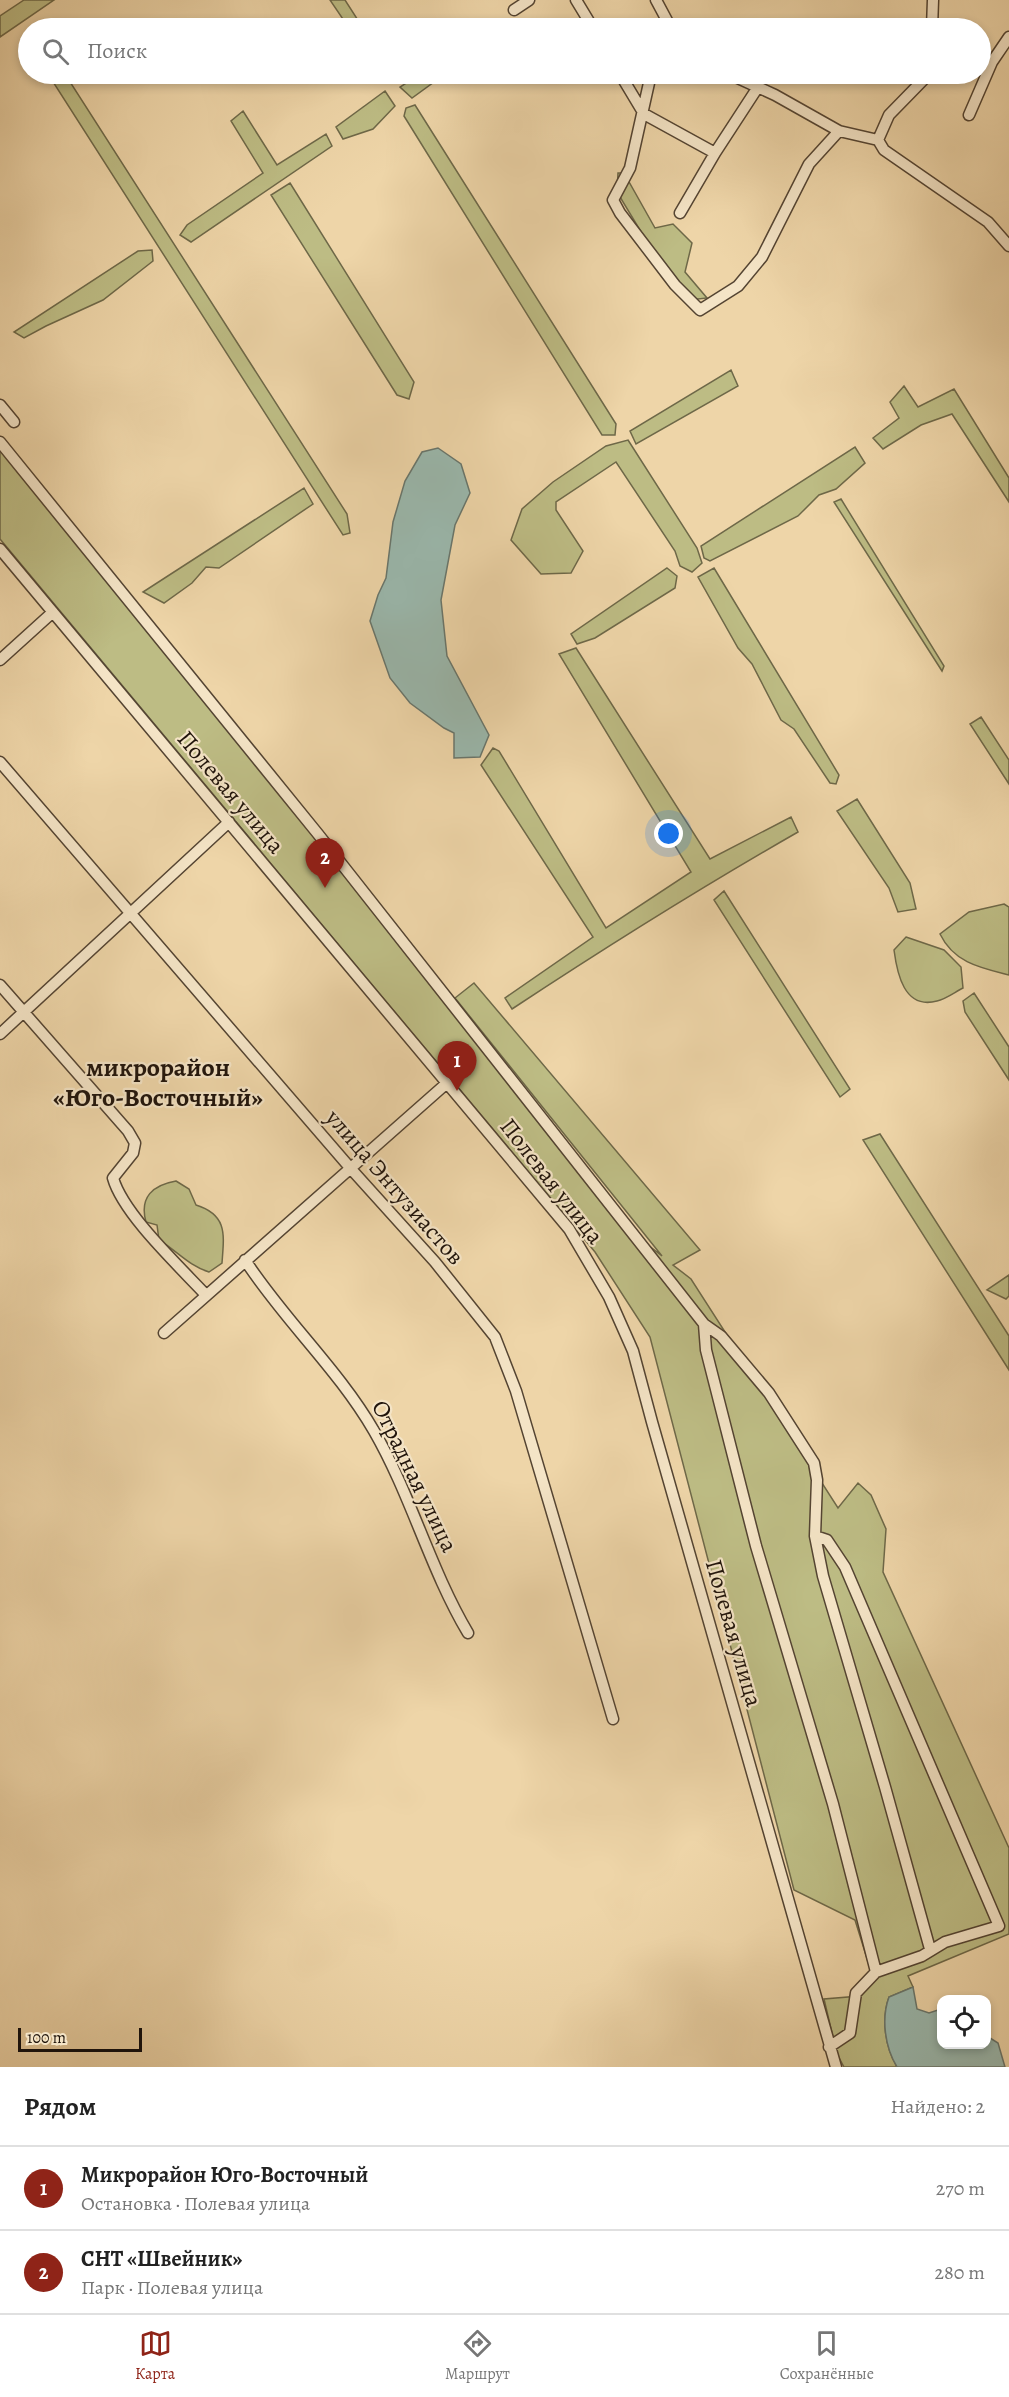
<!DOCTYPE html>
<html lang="ru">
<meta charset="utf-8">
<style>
:root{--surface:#fff;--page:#f6f6f6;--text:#222;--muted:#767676;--line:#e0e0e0;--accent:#8f2418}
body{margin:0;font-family:Alegreya,serif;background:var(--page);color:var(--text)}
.controls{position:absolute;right:18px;bottom:18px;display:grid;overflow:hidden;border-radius:12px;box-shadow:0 3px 9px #0003}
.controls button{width:54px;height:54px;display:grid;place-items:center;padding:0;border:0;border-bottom:2px solid var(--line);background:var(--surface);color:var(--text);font:30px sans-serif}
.scale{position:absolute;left:18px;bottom:15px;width:124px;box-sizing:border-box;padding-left:6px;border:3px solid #20140b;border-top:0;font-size:16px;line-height:21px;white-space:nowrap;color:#20140b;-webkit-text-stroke:4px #f4e4c6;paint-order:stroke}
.you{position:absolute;left:669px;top:834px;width:21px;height:21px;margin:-15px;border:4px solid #fff;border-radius:50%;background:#1a73e8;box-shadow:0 0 0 9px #1a73e833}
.badge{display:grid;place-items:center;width:39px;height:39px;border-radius:50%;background:var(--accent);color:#fff;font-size:20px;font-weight:700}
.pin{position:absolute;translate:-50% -50px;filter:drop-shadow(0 2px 3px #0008)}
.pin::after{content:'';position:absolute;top:32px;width:21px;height:18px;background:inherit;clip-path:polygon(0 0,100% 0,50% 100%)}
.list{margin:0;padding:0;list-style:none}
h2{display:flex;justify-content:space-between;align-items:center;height:78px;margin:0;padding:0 24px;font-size:26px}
h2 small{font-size:20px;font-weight:400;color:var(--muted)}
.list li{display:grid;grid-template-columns:39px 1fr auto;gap:18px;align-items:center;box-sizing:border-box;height:84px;padding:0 24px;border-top:2px solid var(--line)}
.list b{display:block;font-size:22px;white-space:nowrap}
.list p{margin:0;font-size:20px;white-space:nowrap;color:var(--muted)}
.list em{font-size:20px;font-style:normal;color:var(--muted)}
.icon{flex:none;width:33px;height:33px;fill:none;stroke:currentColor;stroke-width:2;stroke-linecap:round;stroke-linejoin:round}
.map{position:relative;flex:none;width:1009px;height:2067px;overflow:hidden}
.search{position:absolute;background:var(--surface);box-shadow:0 3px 9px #0003;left:18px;right:18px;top:18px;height:66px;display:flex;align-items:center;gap:15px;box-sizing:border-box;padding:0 21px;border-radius:33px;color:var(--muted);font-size:22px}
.sheet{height:246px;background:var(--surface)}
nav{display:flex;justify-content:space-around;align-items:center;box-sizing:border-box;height:84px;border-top:2px solid var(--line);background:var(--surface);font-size:16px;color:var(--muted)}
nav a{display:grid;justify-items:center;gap:3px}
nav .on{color:var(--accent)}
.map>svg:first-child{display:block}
.green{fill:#bdbc84;stroke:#6e6848;stroke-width:1.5}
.water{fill:#9ab8ad;stroke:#69766c;stroke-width:1.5}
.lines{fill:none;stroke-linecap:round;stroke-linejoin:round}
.street-casing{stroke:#544432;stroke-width:13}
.street{stroke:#f4e4c6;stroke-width:10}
.labels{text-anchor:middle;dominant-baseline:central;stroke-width:4.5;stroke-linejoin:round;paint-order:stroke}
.street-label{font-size:24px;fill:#20140b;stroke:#f4e4c6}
.neighbourhood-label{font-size:26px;font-weight:bold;fill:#20140b;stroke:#f4e4c6}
</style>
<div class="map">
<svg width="1009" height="2067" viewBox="0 0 1009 2067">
<rect width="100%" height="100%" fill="#eed5a8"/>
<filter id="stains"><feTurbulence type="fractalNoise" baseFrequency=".00333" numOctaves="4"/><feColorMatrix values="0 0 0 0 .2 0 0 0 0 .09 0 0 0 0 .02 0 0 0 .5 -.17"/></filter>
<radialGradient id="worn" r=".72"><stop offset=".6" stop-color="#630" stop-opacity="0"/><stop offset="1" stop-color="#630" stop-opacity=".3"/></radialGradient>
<!-- green -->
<path class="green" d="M24 0H54L0 37V16Z
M330 0H345L363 28H349Z
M48 74H65L347 514 350 533 343 535Z
M420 74H445L412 98 400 87Z
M385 91 395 106 373 129 343 139 336 127Z
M415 105 616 424 615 435H602L404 116 406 108Z
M243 111 277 165 326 134 332 146 191 242 180 235 187 225 263 173 231 121Z
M618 173H624L655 228 673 224 692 243 685 272 707 298 689 300 681 298 617 192Z
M290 183 414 382 409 399 397 395 271 195Z
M152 250 153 261 103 300 46 326 24 338 14 332 138 251Z
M731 370 738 386 636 444 630 431Z
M904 386 918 407 954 389 1009 478V502L952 414 921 425 883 449 873 438 899 418 890 402Z
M0 439 638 1237 662 1256 455 998 474 983 700 1250 673 1265 691 1279 838 1508 858 1483 871 1495 886 1529 883 1572 1009 1848V1934L908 1976 913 1987 889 1997C881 2019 885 2047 897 2067H844L837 2054 824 1999 860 1996 874 1981 855 1920 794 1890 650 1337 595 1252 0 539Z
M628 440 697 548 702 563 692 572 680 566 675 551 616 462 556 502V510L583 551 571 573 541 574 511 540 522 509 553 482 606 446Z
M855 447 865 463 836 489 819 495 798 516 710 561 704 558 701 546Z
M304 488 313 504 219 568 206 567 192 583 164 603 143 592Z
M841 499 944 666 942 671 834 502Z
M667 568 677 576 675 588 595 638 577 644 571 634Z
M714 568 839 775 836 784 830 783 794 729 781 720 752 664 738 648 698 577Z
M576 648 710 859 791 817 798 832C700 888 606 947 512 1009L505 998 593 937 481 765 493 748 499 751 606 928 691 872 559 654Z
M981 717 1009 760V784L970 724Z
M857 799 910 883 916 909 898 912 889 888 837 811Z
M724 891 850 1089 840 1097 714 900Z
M1004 904 1009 907V975C981 968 954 963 940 934L969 912Z
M906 937 944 950 961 967 963 988C955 992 946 999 937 1001 904 1010 897 973 894 950Z
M974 993 1009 1047V1080L965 1012 963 1001Z
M880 1134 1009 1336V1370L863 1140Z
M176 1181 189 1189 196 1205C228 1215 224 1235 222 1263L209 1272C189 1266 177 1251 159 1240L157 1225 146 1222C139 1197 153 1185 176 1181Z
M1009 1275V1296L1006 1299 987 1290Z"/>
<!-- water -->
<path class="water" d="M438 448 461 464 470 493 455 525 441 600 447 656 489 735 480 757 454 758V733L444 728 410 703 390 678 370 621 378 595 386 578 393 522 405 481 422 452Z
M913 1987 917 2009 929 2013 941 2009 942 2044H986L987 2036 998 2043 1005 2067H897C885 2047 881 2019 889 1997Z"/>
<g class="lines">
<defs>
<path id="street" d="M576 0 593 28
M656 0 671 28
M514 10 529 0
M932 28 933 0
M620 74 644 114 715 153
M651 74 630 168 613 200 620 213 675 285 700 310 738 286 762 257 809 164 839 131
M729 74 775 95 839 131 878 140
M969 115 992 62 1009 37
M878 140 884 150 988 222 1009 246
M878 140 889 115 929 74
M680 213 715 153 758 87
M0 405 14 422
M0 442 318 834 704 1324 706 1350 756 1546 833 1804 876 1972
M0 549 569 1229 609 1297 633 1351 652 1422 836 2067
M0 660 53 612
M0 762 352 1170 435 1262 495 1337 516 1391 613 1719
M0 985 128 1131 135 1143 133 1153 113 1178C123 1214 180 1267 206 1295
M0 1034 229 822
M245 1260C284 1320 338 1369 374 1431 411 1495 430 1569 468 1633
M704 1324 721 1336 769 1393 814 1463 817 1480 815 1536 823 1576 885 1787 930 1949
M164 1333 447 1083
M815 1536 827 1540 845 1567 999 1926 945 1942 922 1956 876 1972 856 1993 850 2033 829 2047"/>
</defs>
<!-- street casing -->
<use href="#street" class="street-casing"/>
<!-- street -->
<use href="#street" class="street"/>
</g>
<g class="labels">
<!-- street labels -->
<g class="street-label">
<text transform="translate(231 792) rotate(50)">Полевая улица</text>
<text transform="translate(552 1181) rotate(52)">Полевая улица</text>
<text transform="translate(395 1187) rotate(49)">улица Энтузиастов</text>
<text transform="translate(415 1476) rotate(64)">Отрадная улица</text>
<text transform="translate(734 1633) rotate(74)">Полевая улица</text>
</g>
<!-- neighbourhood labels -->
<g class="neighbourhood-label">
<text x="158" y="1067">микрорайон<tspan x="158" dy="30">«Юго-Восточный»</tspan></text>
</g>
</g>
<rect width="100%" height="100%" filter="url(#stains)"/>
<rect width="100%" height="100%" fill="url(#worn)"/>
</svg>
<div class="controls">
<button><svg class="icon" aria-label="locate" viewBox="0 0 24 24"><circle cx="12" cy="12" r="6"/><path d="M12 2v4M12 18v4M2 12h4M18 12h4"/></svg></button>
</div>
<div class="scale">100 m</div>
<div class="you"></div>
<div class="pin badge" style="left:457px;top:1091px">1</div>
<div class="pin badge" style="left:325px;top:888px">2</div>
<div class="search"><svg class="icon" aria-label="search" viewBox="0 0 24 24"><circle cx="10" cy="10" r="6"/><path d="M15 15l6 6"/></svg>Поиск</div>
</div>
<section class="sheet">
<h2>Рядом<small>Найдено: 2</small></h2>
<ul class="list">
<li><span class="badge">1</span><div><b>Микрорайон Юго-Восточный</b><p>Остановка · Полевая улица</p></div><em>270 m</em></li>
<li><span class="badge">2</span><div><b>СНТ «Швейник»</b><p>Парк · Полевая улица</p></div><em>280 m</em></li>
</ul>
</section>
<nav>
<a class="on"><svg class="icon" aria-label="map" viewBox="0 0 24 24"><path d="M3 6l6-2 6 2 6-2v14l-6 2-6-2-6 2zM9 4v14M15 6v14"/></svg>Карта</a>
<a><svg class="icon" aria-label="directions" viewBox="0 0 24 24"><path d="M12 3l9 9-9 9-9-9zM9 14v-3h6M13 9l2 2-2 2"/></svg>Маршрут</a>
<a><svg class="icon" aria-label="saved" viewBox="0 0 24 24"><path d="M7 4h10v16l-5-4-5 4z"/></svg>Сохранённые</a>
</nav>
